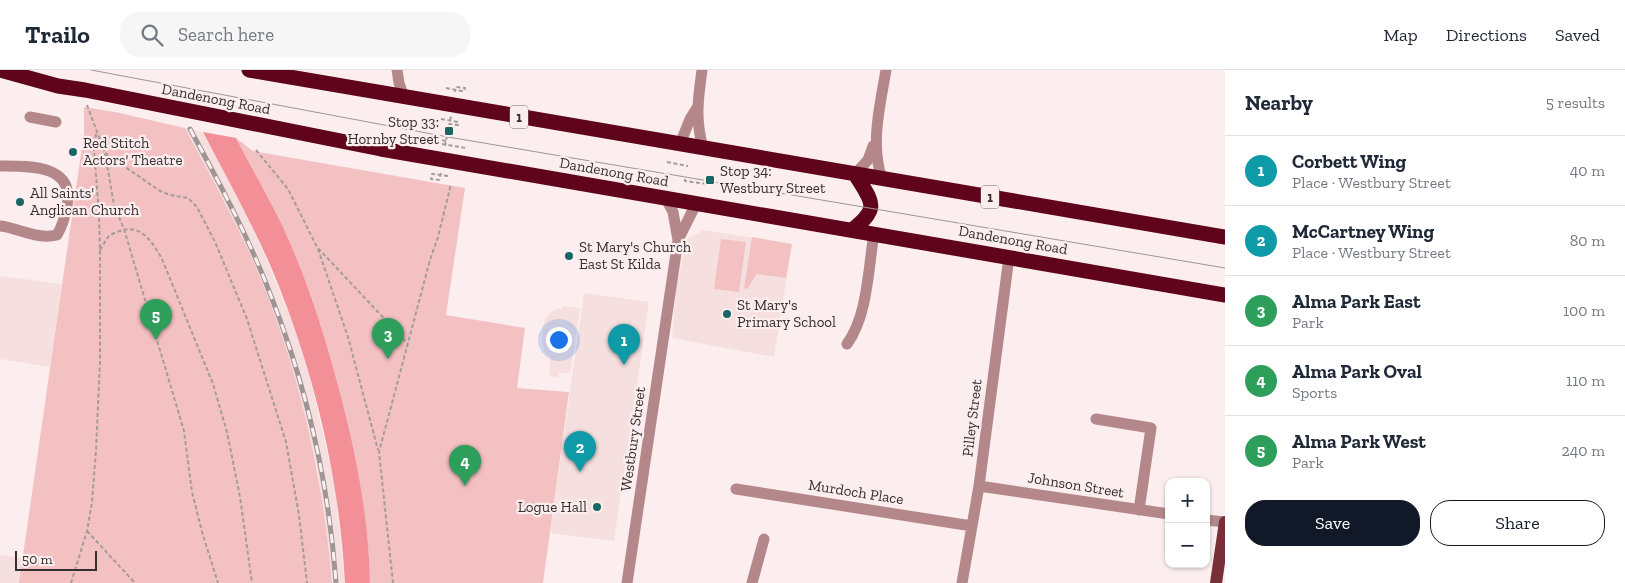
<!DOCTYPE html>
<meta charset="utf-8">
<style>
:root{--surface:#fff;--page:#f6f6f7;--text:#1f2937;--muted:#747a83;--line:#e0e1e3;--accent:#111827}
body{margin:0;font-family:"Zilla Slab",serif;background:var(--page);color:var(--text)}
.controls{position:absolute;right:15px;bottom:15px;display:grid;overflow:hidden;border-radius:10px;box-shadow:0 1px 4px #0004}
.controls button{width:45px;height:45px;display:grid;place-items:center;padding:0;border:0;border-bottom:1px solid var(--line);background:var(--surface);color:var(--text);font:25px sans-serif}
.scale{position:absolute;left:15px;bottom:12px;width:82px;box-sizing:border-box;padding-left:5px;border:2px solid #353030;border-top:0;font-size:14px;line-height:18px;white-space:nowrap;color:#353030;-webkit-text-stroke:4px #fceeee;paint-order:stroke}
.you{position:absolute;left:558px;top:269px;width:18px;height:18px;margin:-12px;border:4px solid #fff;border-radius:50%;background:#1a73e8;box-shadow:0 0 0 8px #1a73e833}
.badge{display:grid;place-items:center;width:32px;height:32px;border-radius:50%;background:var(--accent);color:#fff;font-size:16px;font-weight:700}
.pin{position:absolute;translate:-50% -41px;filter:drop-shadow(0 1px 2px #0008)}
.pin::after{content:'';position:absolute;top:26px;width:18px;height:15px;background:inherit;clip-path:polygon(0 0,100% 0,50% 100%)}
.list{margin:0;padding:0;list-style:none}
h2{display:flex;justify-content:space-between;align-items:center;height:65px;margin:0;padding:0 20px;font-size:21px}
h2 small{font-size:16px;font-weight:400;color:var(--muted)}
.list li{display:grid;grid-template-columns:32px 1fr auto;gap:15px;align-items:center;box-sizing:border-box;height:70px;padding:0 20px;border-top:1px solid var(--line)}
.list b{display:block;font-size:19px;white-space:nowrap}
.list p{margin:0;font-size:16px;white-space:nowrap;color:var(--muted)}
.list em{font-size:16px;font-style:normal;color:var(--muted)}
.actions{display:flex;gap:10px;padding:15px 20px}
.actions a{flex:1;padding:11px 0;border:1px solid var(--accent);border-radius:20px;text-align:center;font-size:18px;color:var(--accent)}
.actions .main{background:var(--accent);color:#fff}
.icon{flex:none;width:28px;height:28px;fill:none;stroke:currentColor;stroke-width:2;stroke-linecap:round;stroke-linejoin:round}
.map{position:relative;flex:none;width:1225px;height:513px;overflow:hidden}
header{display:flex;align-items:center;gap:30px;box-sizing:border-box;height:70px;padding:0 25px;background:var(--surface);border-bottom:1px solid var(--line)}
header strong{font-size:24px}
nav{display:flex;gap:28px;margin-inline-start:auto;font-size:18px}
.search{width:350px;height:45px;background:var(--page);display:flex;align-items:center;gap:12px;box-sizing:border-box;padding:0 18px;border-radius:20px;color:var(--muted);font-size:19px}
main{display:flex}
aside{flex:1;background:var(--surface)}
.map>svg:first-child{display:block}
.built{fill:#f6dfdf}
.green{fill:#f4c1c3}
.forest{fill:#f38f96}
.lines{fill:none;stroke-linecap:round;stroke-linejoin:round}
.path{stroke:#a59b9b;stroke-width:2;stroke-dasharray:4 2.5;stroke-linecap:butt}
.minor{stroke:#b4888a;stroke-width:11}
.major{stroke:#782f37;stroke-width:12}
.highway{stroke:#5f041b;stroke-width:15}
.tram{stroke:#9f9595;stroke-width:1}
.rail-casing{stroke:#9f9595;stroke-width:5}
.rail{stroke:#fceeee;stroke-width:3;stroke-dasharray:9;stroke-linecap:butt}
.poi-dot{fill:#176666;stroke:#fceeee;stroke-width:2}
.labels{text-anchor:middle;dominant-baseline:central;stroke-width:4.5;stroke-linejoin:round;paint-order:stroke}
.shield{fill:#fceeee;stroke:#716969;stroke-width:1}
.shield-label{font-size:14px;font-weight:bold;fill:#353030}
.street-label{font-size:15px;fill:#353030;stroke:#fceeee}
.poi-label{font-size:15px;fill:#353030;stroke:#fceeee;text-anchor:start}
</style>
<header>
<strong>Trailo</strong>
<div class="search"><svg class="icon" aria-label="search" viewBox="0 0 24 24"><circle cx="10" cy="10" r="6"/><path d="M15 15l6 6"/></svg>Search here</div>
<nav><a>Map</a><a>Directions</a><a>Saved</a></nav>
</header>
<main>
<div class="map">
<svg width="1225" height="513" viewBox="0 0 1225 513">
<rect width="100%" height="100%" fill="#fceeee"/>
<!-- built -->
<path class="built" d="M185 58 202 62 234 119 267 190 296 262 314 324 335 418 345 513H332L326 458 317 398 302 336 279 257 257 200 231 145Z
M703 160 792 174 774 287 672 268 676 220 686 170Z
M0 206 62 214 50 297 0 289Z
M584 223 649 232 614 471 550 463Z
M563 236 580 238 570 303H559V307L550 306 551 302 549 301 551 288 544 281 542 271 543 258 545 248 554 240 559 238 562 240Z
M0 485 23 488 19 513H0Z"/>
<!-- green -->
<path class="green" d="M84 37 115 42 185 58C210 105 236 151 257 200 299 299 323 406 332 513H19L84 63Z
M236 68 253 81 465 118 446 245 525 258 517 318 569 322 543 513H370C369 448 356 382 339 319 324 263 307 208 282 155 268 126 251 97 236 68Z
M752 167 792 174 786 208 757 204 747 219 744 218Z
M721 169 746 172 739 222 714 219Z"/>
<!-- forest -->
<path class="forest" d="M203 62 236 68C251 97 268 126 282 155 307 208 324 263 339 319 356 382 369 448 370 513H345C339 402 312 292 268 190 248 146 225 104 203 62Z"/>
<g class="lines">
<!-- path -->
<path class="path" d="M446 18 462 21H464L465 18 456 17 455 22
M87 35 105 83 114 135 124 159 184 361 192 422 202 462 218 513
M441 49 458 52V55L449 54
M446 71 437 69 436 73 466 78
M445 76 451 46
M256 80 288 119 317 177 408 274
M105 83 160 121 170 125 188 128 197 137 215 172 247 249 286 372 299 445 307 513
M667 92 687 96V97
M441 103 439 110 431 109 432 104H433L448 106
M685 109V111L707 114
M318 179 348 267 378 380
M100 180C103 176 105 170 109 166 112 164 116 162 120 161 141 153 153 173 162 189L213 314 227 362 240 427 252 513
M87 461 135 513
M71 513 87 461 92 432 96 380 100 291V180L99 145 94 79 96 64
M393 513 379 382 430 190 438 167 451 114"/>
<!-- minor -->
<path class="minor" d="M397 0 399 13 404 27
M702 0C698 29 695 49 703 78
M30 47 56 52
M680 74 690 49 697 38
M0 96C28 96 75 94 67 136 65 147 63 155 57 165 37 170 19 158 0 156
M855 104 868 90 873 76
M882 109C870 74 880 36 886 0
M678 170 696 134
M847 274C868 245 868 199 874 164
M1096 349 1151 358 1139 440
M979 416 1169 444
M736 419 972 456
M1206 450 1225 452
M627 513 678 170 673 142 666 129
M752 513 764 469
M962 513 979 416 1009 187"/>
<!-- major -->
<path class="major" d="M1216 513 1225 452"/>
<!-- highway -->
<path class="highway" d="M0 0 58 16 85 20 381 79 1225 225
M249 0 1225 167
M852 160C881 137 872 132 855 104"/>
<!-- tram -->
<path class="tram" d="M91 0 448 67 1225 198"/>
<defs>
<path id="rail" d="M190 59C220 114 249 168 271 226 307 318 329 415 336 513"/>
</defs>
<!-- rail casing -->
<use href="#rail" class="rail-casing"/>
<!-- rail -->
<use href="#rail" class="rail"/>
</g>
<!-- markers -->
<g class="poi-dot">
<rect x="444" y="56" width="10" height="10" rx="2.5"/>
<circle cx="73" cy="82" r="5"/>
<rect x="705" y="105" width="10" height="10" rx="2.5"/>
<circle cx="20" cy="132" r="5"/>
<circle cx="569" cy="186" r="5"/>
<circle cx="727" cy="244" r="5"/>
<circle cx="597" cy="437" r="5"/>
</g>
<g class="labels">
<!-- shield labels -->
<g class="shield">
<rect x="510" y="35.5" width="18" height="23" rx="4"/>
<rect x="981" y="115.5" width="18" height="23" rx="4"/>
</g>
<g class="shield-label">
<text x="519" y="47">1</text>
<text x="990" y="127">1</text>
</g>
<!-- street labels -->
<g class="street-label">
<text transform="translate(216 29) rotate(11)">Dandenong Road</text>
<text transform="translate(614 102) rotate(10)">Dandenong Road</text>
<text transform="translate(1013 170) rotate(10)">Dandenong Road</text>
<text transform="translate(972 348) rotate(-83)">Pilley Street</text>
<text transform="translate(633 369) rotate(-82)">Westbury Street</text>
<text transform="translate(1076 415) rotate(9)">Johnson Street</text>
<text transform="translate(856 422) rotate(9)">Murdoch Place</text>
</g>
<!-- poi labels -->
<g class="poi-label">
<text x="439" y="52" text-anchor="end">Stop 33:<tspan x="439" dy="17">Hornby Street</tspan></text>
<text x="83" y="73">Red Stitch<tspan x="83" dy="17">Actors' Theatre</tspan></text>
<text x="720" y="101">Stop 34:<tspan x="720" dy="17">Westbury Street</tspan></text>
<text x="30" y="123">All Saints'<tspan x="30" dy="17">Anglican Church</tspan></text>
<text x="579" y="177">St Mary's Church<tspan x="579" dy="17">East St Kilda</tspan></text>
<text x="737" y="235">St Mary's<tspan x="737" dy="17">Primary School</tspan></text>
<text x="587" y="437" text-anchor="end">Logue Hall</text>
</g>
</g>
</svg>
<div class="controls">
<button>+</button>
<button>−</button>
</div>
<div class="scale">50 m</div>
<div class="you"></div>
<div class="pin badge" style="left:624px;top:295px;background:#0f9aa8">1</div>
<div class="pin badge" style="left:580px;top:402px;background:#0f9aa8">2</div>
<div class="pin badge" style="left:388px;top:289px;background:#2e9e5b">3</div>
<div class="pin badge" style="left:465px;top:416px;background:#2e9e5b">4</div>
<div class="pin badge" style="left:156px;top:270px;background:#2e9e5b">5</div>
</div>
<aside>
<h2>Nearby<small>5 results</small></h2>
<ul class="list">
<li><span class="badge" style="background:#0f9aa8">1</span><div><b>Corbett Wing</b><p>Place · Westbury Street</p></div><em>40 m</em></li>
<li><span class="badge" style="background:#0f9aa8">2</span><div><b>McCartney Wing</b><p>Place · Westbury Street</p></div><em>80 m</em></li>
<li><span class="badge" style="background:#2e9e5b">3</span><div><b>Alma Park East</b><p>Park</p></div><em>100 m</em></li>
<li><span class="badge" style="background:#2e9e5b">4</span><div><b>Alma Park Oval</b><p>Sports</p></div><em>110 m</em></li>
<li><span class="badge" style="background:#2e9e5b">5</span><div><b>Alma Park West</b><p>Park</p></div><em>240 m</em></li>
</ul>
<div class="actions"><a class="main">Save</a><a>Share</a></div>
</aside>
</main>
